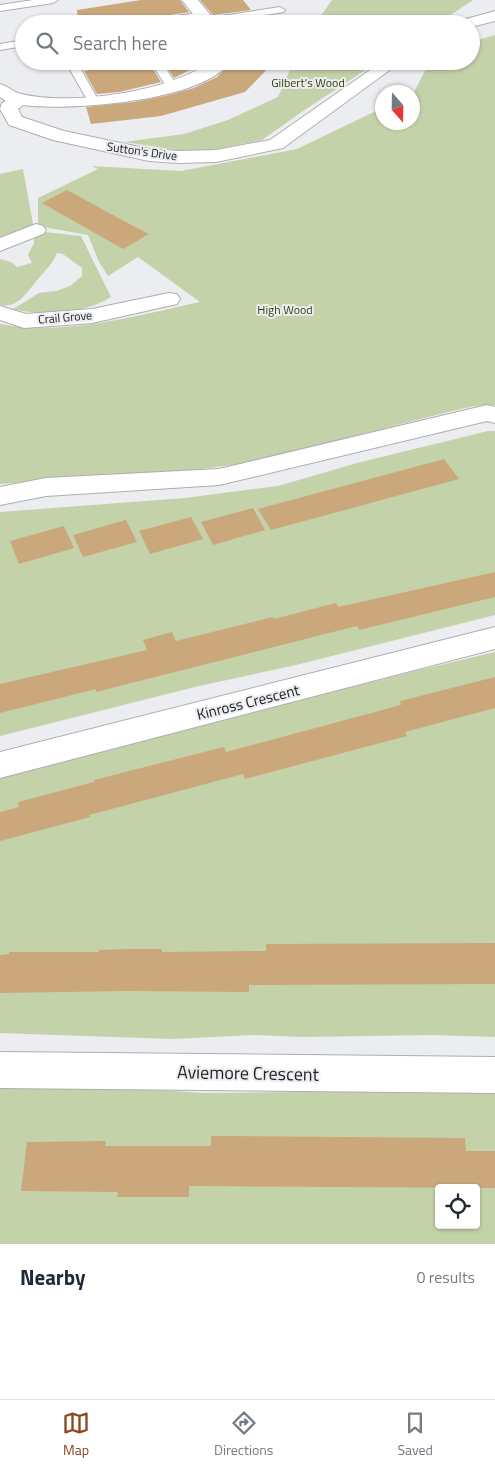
<!DOCTYPE html>
<style>
:root{--surface:#fff;--page:#f6f6f7;--text:#1f2937;--muted:#747a83;--line:#e0e1e3;--accent:#8c4520}
body{margin:0;font-family:"Titillium Web",sans-serif;background:var(--page);color:var(--text)}
.controls{position:absolute;right:15px;bottom:15px;display:grid;overflow:hidden;border-radius:5px;box-shadow:0 1px 4px #0004}
.controls button{width:45px;height:45px;display:grid;place-items:center;padding:0;border:0;border-bottom:1px solid var(--line);background:var(--surface);color:var(--text);font:25px sans-serif}
.compass{position:absolute;left:375px;top:85px;width:45px;height:45px;border-radius:50%;background:var(--surface);box-shadow:0 1px 4px #0004;rotate:160deg}
.list{margin:0;padding:0;list-style:none}
h2{display:flex;justify-content:space-between;align-items:center;height:65px;margin:0;padding:0 20px;font-size:21px}
h2 small{font-size:16px;font-weight:400;color:var(--muted)}
.icon{flex:none;width:28px;height:28px;fill:none;stroke:currentColor;stroke-width:2;stroke-linecap:round;stroke-linejoin:round}
.map{position:relative;flex:none;width:495px;height:1244px;overflow:hidden}
.search{position:absolute;background:var(--surface);box-shadow:0 1px 4px #0004;left:15px;right:15px;top:15px;height:55px;display:flex;align-items:center;gap:12px;box-sizing:border-box;padding:0 18px;border-radius:28px;color:var(--muted);font-size:19px}
.sheet{height:155px;background:var(--surface)}
nav{display:flex;justify-content:space-around;align-items:center;box-sizing:border-box;height:70px;border-top:1px solid var(--line);background:var(--surface);font-size:14px;color:var(--muted)}
nav a{display:grid;justify-items:center;gap:2px}
nav .on{color:var(--accent)}
.map>svg:first-child{display:block}
.green{fill:#c4d2a9;fill-rule:evenodd}
.building{fill:#cba77c}
.lines{fill:none;stroke-linecap:round;stroke-linejoin:round}
.lane-casing{stroke:#acaeb2;stroke-width:2}
.street-casing{stroke:#acaeb2;stroke-width:2}
.lane{fill:#fff;fill-rule:evenodd}
.street{fill:#fff;fill-rule:evenodd}
.labels{text-anchor:middle;dominant-baseline:central;stroke-width:4;stroke-linejoin:round;paint-order:stroke}
.far-park-label{font-size:12px;fill:#334107;stroke:#ebedf1}
.far-street-label{font-size:12px;fill:#222224;stroke:#ebedf1}
.street-label{font-size:15px;fill:#222224;stroke:#ebedf1}
.near-street-label{font-size:18px;fill:#222224;stroke:#ebedf1}
</style>
<div class="map">
<svg width="495" height="1244" viewBox="0 0 495 1244">
<rect width="100%" height="100%" fill="#ebedf1"/>
<!-- green -->
<path class="green" d="M332 0H473L437 24H315Z
M495 35V405L474 406 444 413 249 463 194 470 0 484V324C67 336 134 316 200 302L138 257 108 276 99 262 88 235 38 226V198L98 169 91 166 181 171 297 149 382 108V122H412L413 94 430 61H471V42Z
M294 61H379L303 111 262 140 197 153 124 142 184 134 228 120 278 97Z
M23 169 34 229 0 238V174Z
M45 232 81 236 111 297C83 314 45 317 13 309L39 293 56 291 70 286 82 276V268L63 254 57 253C52 265 46 269 39 278 28 290 19 309 0 305V259L11 262 17 267 32 263 28 255 34 243V237Z
M488 431H495V615L296 665 199 686 0 736V512L185 498 278 486 357 463Z
M495 652V1037L433 1035 303 1037 254 1035 173 1039 0 1033V776L415 671Z
M0 1088 158 1090 204 1093 376 1091 495 1092V1244H0ZM439 1188H476V1225H439Z"/>
<!-- building -->
<path class="building" d="M141 0H180L189 12 146 19 139 24H78L77 10Z
M200 0H243L251 10 213 15Z
M148 61 161 82 119 92 97 94 84 71Z
M163 61H208L174 78Z
M233 61H275L245 92 161 116 91 124 86 107 134 102 165 96 194 88 217 77Z
M67 190 122 220 149 234 123 249 42 203Z
M444 459 459 479 271 530 258 509Z
M253 508 265 530 213 545 201 522Z
M191 517 203 539 150 554 139 531Z
M126 520 137 542 83 557 73 535Z
M64 526 74 548 19 564 10 541Z
M495 572V597L359 630 357 626 96 692V689L0 713V684L147 650 143 640 172 632 176 641 273 617 274 619 336 603 338 607Z
M495 677V708L405 732 407 736 275 771 245 779 243 774 89 815 90 817 0 841V812L19 807 18 802 94 782V780L224 747 226 752 401 705 400 701Z
M495 943V984L249 985V992L127 991 0 993V955L9 954V952H99V950L129 949H162V952L266 951V944Z
M211 1136 465 1138 466 1151H495V1188L189 1186V1197H117L118 1192 21 1191 27 1142 106 1141 105 1146H211Z"/>
<g class="lines">
<defs>
<path id="lane" d="M33 0H58L53 3 0 11V5Z
M280 7 285 10 284 12 210 24 204 23 203 21 208 18Z
M202 12 206 13V17L167 24H141L146 21Z
M24 40V46L0 50V44Z
M65 61H76L99 101 97 103H89Z
M150 61H161L178 87 176 89H168Z"/>
<path id="street" d="M182 0H198L218 24H201Z
M495 11V21L471 27V24H457L459 21Z
M212 61H231C203 102 69 111 23 105L18 109 22 117 64 131 149 149 178 151 216 150 270 140 383 61H402L283 148 216 162 178 163 149 161 53 140 9 125 0 109 2 103 6 101 0 97V84C8 86 13 92 21 94 72 106 169 92 212 61Z
M36 224 43 226 46 230 43 234 0 251V238Z
M169 293 177 294 180 299 177 304 92 323 24 328 0 320V306L26 314 92 309Z
M487 405 495 407V423L487 421 219 485 46 496 0 505V487L46 478 219 469Z
M495 627V649L0 778V752Z
M0 1052 495 1057V1093L0 1088Z"/>
</defs>
<!-- lane casing -->
<use href="#lane" class="lane-casing"/>
<!-- street casing -->
<use href="#street" class="street-casing"/>
<!-- lane -->
<use href="#lane" class="lane"/>
<!-- street -->
<use href="#street" class="street"/>
</g>
<g class="labels">
<!-- far-park labels -->
<g class="far-park-label">
<text x="308" y="82">Gilbert's Wood</text>
<text x="285" y="309">High Wood</text>
</g>
<!-- far-street labels -->
<g class="far-street-label">
<text transform="translate(142 151) rotate(8)">Sutton's Drive</text>
<text transform="translate(65 317) rotate(-5)">Crail Grove</text>
</g>
<!-- street labels -->
<g class="street-label">
<text transform="translate(248 702) rotate(-14)">Kinross Crescent</text>
</g>
<!-- near-street labels -->
<g class="near-street-label">
<text transform="translate(248 1073) rotate(1)">Aviemore Crescent</text>
</g>
</g>
</svg>
<div class="controls">
<button><svg class="icon" aria-label="locate" viewBox="0 0 24 24"><circle cx="12" cy="12" r="6"/><path d="M12 2v4M12 18v4M2 12h4M18 12h4"/></svg></button>
</div>
<svg class="compass" viewBox="-18 -18 36 36"><path d="M0-13l5 13h-10z" fill="#e53935"/><path d="M0 13l5-13h-10z" fill="#747a83"/></svg>
<div class="search"><svg class="icon" aria-label="search" viewBox="0 0 24 24"><circle cx="10" cy="10" r="6"/><path d="M15 15l6 6"/></svg>Search here</div>
</div>
<section class="sheet">
<h2>Nearby<small>0 results</small></h2>
<ul class="list">
</ul>
</section>
<nav>
<a class="on"><svg class="icon" aria-label="map" viewBox="0 0 24 24"><path d="M3 6l6-2 6 2 6-2v14l-6 2-6-2-6 2zM9 4v14M15 6v14"/></svg>Map</a>
<a><svg class="icon" aria-label="directions" viewBox="0 0 24 24"><path d="M12 3l9 9-9 9-9-9zM9 14v-3h6M13 9l2 2-2 2"/></svg>Directions</a>
<a><svg class="icon" aria-label="saved" viewBox="0 0 24 24"><path d="M7 4h10v16l-5-4-5 4z"/></svg>Saved</a>
</nav>
